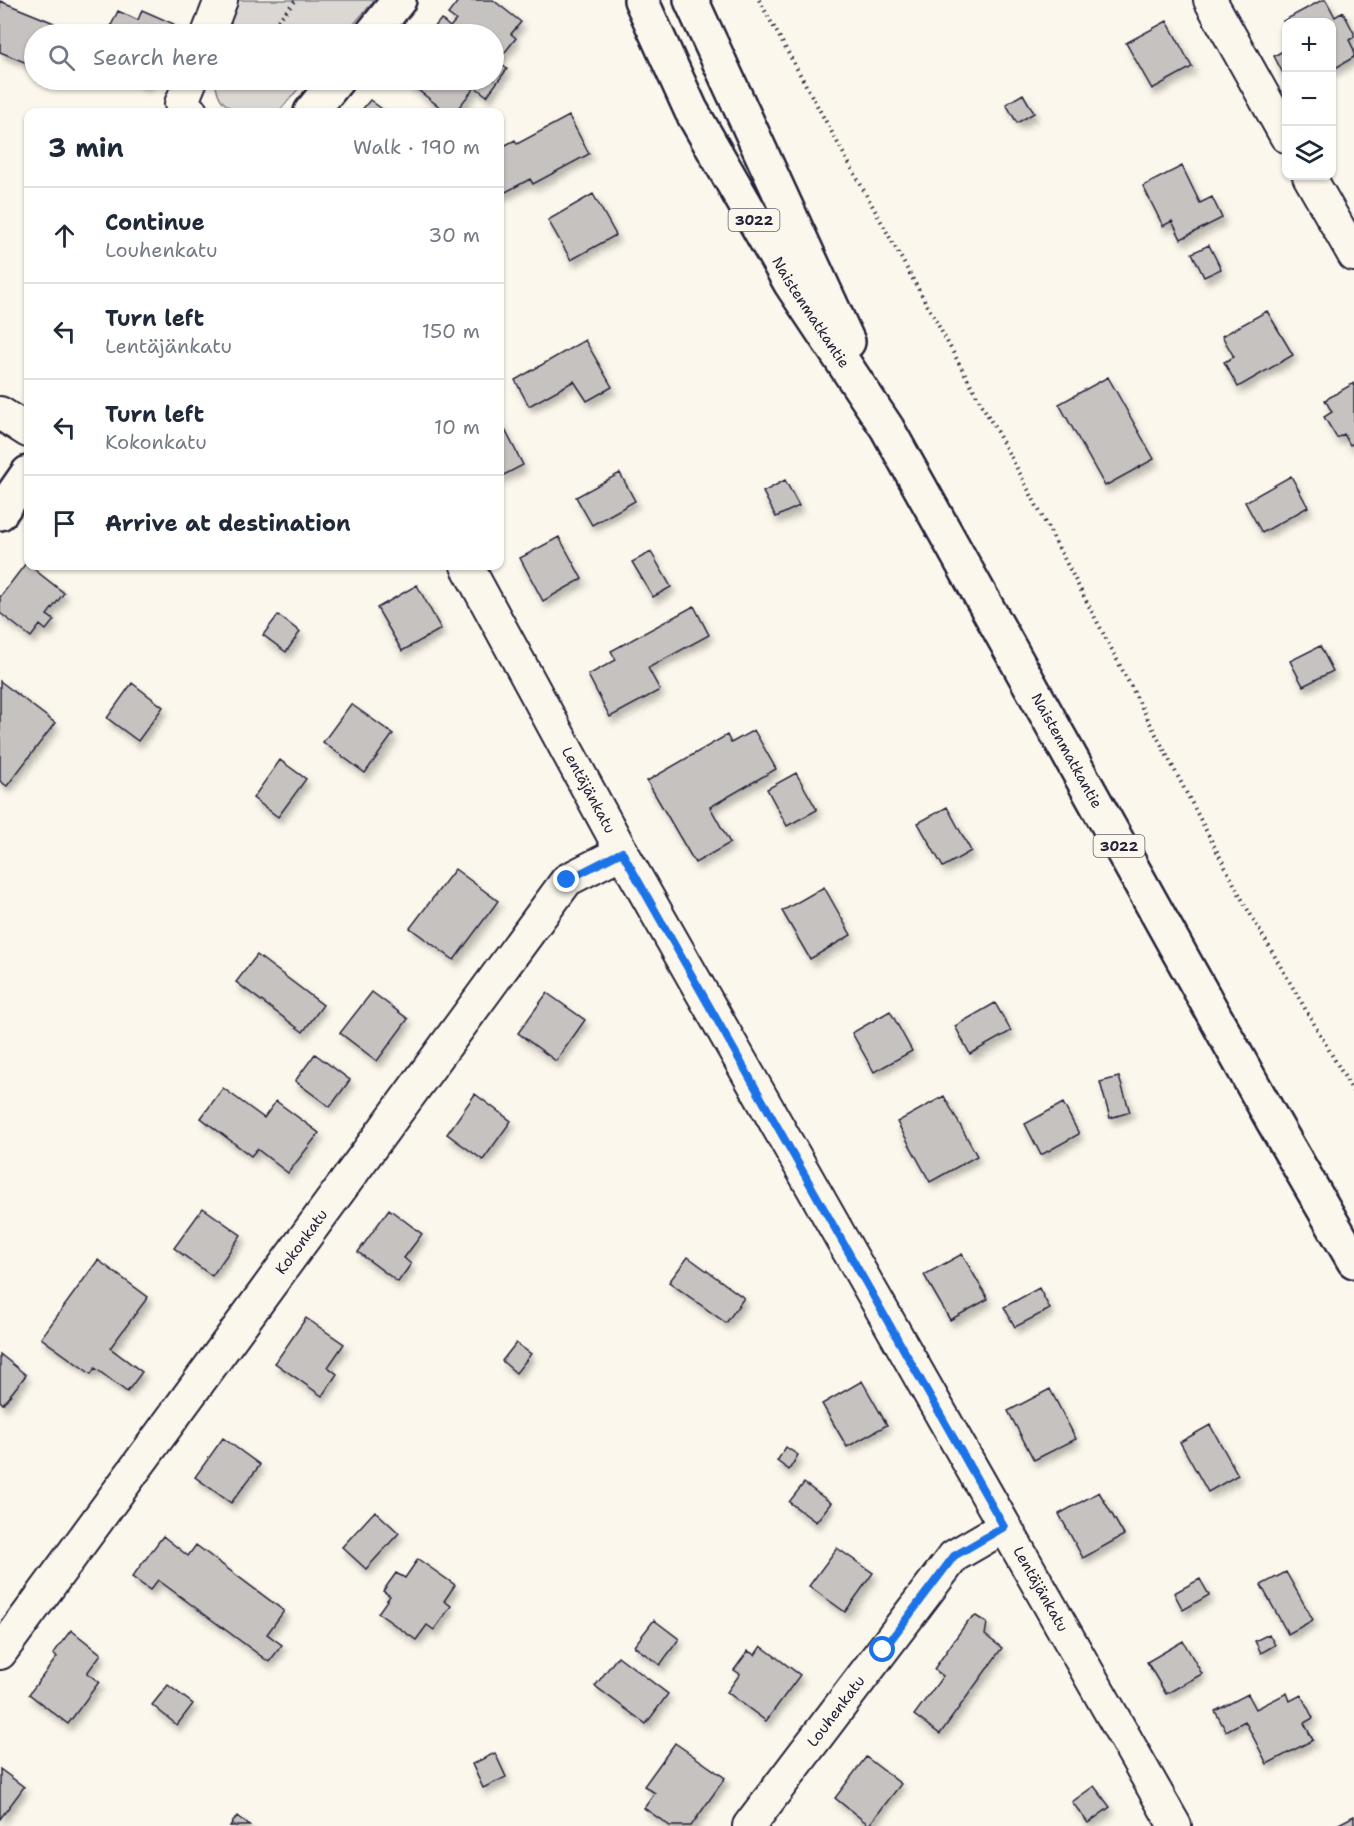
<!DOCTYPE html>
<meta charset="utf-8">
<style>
:root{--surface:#fff;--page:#f6f6f7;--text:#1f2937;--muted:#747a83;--line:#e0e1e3}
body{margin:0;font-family:"Shantell Sans",sans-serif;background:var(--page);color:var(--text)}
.controls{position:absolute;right:18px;top:18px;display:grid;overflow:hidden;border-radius:12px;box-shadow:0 2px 4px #0004}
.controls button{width:54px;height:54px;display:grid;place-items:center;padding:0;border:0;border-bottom:2px solid var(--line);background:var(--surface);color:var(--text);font:30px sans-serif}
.stop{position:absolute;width:18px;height:18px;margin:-14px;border:4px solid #1a73e8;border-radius:50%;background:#fff}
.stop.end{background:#1a73e8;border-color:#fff;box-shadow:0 2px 6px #0008}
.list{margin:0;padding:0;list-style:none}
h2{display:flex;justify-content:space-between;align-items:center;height:78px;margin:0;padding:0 24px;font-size:26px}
h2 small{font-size:20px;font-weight:400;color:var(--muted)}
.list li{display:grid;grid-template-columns:39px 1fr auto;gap:18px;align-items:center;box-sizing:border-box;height:96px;padding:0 24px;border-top:2px solid var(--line)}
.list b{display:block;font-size:22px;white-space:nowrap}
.list p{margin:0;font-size:20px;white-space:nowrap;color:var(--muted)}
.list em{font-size:20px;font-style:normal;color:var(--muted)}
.icon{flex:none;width:33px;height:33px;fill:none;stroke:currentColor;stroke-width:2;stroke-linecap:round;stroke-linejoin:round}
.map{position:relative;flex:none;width:1354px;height:1826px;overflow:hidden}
.search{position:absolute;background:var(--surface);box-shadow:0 2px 4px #0004;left:24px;top:24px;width:480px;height:66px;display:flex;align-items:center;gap:15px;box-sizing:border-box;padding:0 21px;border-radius:33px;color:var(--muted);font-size:22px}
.panel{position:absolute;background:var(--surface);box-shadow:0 2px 4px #0004;left:24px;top:108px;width:480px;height:462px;border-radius:12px}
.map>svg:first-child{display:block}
.green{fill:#dbd8d3;stroke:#7e7d87;stroke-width:1.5}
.building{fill:#c6c2c0;stroke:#22223b;stroke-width:1.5;filter:url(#shadow)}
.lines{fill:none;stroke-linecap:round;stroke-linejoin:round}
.street-casing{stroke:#22223b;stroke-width:36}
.secondary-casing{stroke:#22223b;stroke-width:38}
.primary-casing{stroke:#22223b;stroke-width:38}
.path{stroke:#22223b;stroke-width:4;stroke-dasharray:1.5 4.5;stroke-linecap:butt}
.street{stroke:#fbf7ec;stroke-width:32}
.secondary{stroke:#fbf7ec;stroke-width:33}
.primary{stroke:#fbf7ec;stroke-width:33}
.route{stroke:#1a73e8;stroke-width:8}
.labels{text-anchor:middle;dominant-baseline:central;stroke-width:4.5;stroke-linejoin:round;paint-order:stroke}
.shield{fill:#fbf7ec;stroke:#636270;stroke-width:1.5}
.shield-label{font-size:14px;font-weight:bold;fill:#22223b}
.street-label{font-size:15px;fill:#22223b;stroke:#fbf7ec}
</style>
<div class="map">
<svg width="1354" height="1826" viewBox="0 0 1354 1826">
<defs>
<filter id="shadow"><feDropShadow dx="3.5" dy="6" stdDeviation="3" flood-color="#0004"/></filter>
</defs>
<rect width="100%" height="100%" fill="#fbf7ec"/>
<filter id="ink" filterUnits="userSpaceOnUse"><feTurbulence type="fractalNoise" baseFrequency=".0167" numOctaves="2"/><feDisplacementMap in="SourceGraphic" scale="12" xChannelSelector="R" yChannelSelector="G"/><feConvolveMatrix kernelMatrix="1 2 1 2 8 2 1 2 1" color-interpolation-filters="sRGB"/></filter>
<g filter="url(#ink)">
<!-- green -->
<path class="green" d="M237 0H375L345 34H223Z
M214 80H306L280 110C265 116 235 115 223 102 218 97 216 87 214 80Z"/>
<!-- building -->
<path class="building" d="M459 0H493L521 22 511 34 516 38 498 61 507 69 487 96 475 87 455 112H446L408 82 409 80H494V34H429L441 19 450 27 456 20 448 14Z
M1322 0H1326L1335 17 1343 12 1354 33V37L1349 40 1354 50V57L1332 70V22H1286V28L1283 21Z
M0 1 54 23 49 34H34V66L0 52Z
M142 10 174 24 169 34H107L118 11 138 20Z
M1167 21 1192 67 1152 89 1126 43Z
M1286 49V79L1274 56Z
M135 80H149L147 85Z
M1023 94 1034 113 1017 123 1006 104Z
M370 100 386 112H360Z
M569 116 589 154 533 184 530 179 500 195V148L515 140 517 144Z
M1182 166 1200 203 1212 197 1222 218 1181 239 1172 221 1163 226 1143 186Z
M593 194 616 235 571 260 548 220Z
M1209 245 1221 269 1204 277 1192 253Z
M1267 311 1293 355 1238 387 1224 362 1234 357 1222 336Z
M585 340 612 387 587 401 574 381 529 406 515 380Z
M1108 377 1154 459 1105 486 1059 404Z
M1354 383V443L1350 445 1344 434 1337 438 1324 417 1332 412 1325 400Z
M500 420 523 465 500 477Z
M620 473 635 501 592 525 576 497Z
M1291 476 1308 507 1262 533 1245 502Z
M785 480 799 506 776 517 763 492Z
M559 537 582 579 543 601 520 558Z
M651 552 671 587 653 597 632 562Z
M26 563 64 593 47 615 54 620 46 630 40 625 31 637 0 613V597Z
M417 585 441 629 402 651 377 608Z
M694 606 709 635 648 668 660 690 610 717 588 675 616 660 611 651Z
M278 615 300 632 286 652 263 635Z
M1320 646 1333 671 1303 686 1290 661Z
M0 681 55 723 7 786 0 781Z
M132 683 163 707 138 741 107 718Z
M351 704 393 734 365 773 323 742Z
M754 730 776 769 710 807 730 843 695 863 647 781 727 735 731 743Z
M280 760 306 779 278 817 253 798Z
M796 773 817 810 787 826 767 789Z
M947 807 971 851 943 867 918 823Z
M455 869 498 901 454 960 410 928Z
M824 887 851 935 810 959 782 911Z
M257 955 323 1005 303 1032 236 982Z
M372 992 408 1019 377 1061 340 1033Z
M547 993 585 1020 556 1061 518 1033Z
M995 1003 1011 1031 970 1054 955 1026Z
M890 1011 912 1051 874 1072 852 1033Z
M315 1054 350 1080 330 1107 295 1081Z
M1119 1077 1130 1112 1110 1118 1100 1082Z
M223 1088 264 1118 276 1101 319 1133 288 1173 257 1149 251 1156 201 1118Z
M475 1094 511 1121 483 1160 447 1134Z
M944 1096 977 1156 930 1182 897 1122Z
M1063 1103 1079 1134 1041 1155 1025 1124Z
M203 1208 241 1235 212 1276 174 1248Z
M389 1209 422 1234 404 1258 411 1264 398 1282 358 1252Z
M962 1254 988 1299 950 1320 924 1275Z
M688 1257 744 1298 726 1323 669 1282Z
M98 1260 148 1297 110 1348 142 1372 127 1392 95 1368 91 1374 41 1338Z
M1039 1288 1050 1309 1015 1327 1004 1307Z
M306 1318 344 1344 328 1367 337 1374 322 1396 275 1363Z
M516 1343 531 1354 516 1373 502 1361Z
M0 1354 26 1375 3 1404 0 1401Z
M862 1381 887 1425 847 1447 822 1404Z
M1050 1389 1076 1439 1034 1460 1008 1411Z
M1210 1425 1238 1475 1208 1492 1180 1442Z
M223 1438 260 1465 231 1503 195 1477Z
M786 1447 798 1455 789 1470 777 1461Z
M804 1483 831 1503 816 1522 789 1502Z
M1099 1492 1124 1535 1083 1558 1059 1514Z
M375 1511 399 1533 366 1569 342 1547Z
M163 1536 188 1556 196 1545 284 1611 267 1634 282 1645 269 1662 158 1580 150 1590 132 1577Z
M837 1548 873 1573 845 1612 809 1586Z
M418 1559 455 1585 444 1601 451 1606 434 1630 427 1625 416 1640 378 1613 390 1596 383 1591 396 1573 405 1578Z
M1286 1572 1313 1620 1288 1634 1261 1585Z
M1200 1579 1209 1595 1183 1610 1174 1593Z
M976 1616 987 1623 985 1635 1002 1648 940 1734 914 1715 943 1676 934 1669 967 1622Z
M654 1620 679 1639 660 1665 634 1646Z
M71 1630 101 1654 87 1673 99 1682 68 1724 29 1694 57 1657 53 1654Z
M1269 1634 1275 1645 1261 1653 1255 1641Z
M1183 1641 1202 1674 1166 1694 1147 1662Z
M761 1646 800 1675 766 1721 727 1692 740 1674 734 1670 748 1651 755 1655Z
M618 1656 668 1694 646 1724 595 1686Z
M168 1685 193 1704 177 1725 152 1705Z
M1287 1693 1290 1701 1301 1695 1313 1718 1304 1723 1313 1740 1267 1764 1245 1721 1226 1731 1215 1711 1248 1694 1256 1709Z
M675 1743 725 1778 691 1826H670L644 1808 655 1793 644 1786Z
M495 1753 506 1777 483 1788 472 1764Z
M866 1757 901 1784 869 1825 835 1798Z
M0 1769 24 1787 0 1819Z
M1094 1786 1110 1807 1088 1823 1072 1802Z
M237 1816 250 1826H230Z
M1354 1816V1826H1335Z"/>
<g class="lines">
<defs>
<g id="street">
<path d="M1210 0 1286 136"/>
<path d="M208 34 221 0"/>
<path d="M191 80 181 104 191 112"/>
<path d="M1309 176 1354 255"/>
<path d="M0 413 28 431"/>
<path id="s1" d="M467 566 622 852 1175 1826"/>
<path id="s2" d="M0 1653 567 880 622 852"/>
<path id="s3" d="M749 1826 954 1556 1004 1527"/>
</g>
<path id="secondary" d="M372 34 399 0
M311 112 337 80
M0 513 28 473"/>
<g id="primary">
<path id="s4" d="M641 0 691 110 791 284 887 428 1273 1121 1354 1261"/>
<path d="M691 0 848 342"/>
</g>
</defs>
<!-- street casing -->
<use href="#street" class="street-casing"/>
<!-- secondary casing -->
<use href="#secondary" class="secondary-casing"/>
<!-- primary casing -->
<use href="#primary" class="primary-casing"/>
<!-- path -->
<path class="path" d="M759 0 1019 472 1245 905 1354 1093
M266 34 296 0"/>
<!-- street -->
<use href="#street" class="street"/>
<!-- secondary -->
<use href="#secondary" class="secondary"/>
<!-- primary -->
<use href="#primary" class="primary"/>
</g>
</g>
<g class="lines" filter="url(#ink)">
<!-- route -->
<path class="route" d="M567 880 622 852 1004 1527 954 1556 883 1650"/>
</g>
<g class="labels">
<!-- shield labels -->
<g class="shield">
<rect x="728.5" y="209" width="51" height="22" rx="4.5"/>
<rect x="1093.5" y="835" width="51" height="22" rx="4.5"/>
</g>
<g class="shield-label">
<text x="754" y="220">3022</text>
<text x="1119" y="846">3022</text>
</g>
<!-- street labels -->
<g class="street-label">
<text stroke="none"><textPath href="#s4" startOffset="356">Naistenmatkantie</textPath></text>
<text stroke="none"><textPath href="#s4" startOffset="864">Naistenmatkantie</textPath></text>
<text stroke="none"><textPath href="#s1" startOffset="255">Lentäjänkatu</textPath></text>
<text stroke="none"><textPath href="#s2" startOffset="510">Kokonkatu</textPath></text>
<text stroke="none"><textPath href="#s1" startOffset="1173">Lentäjänkatu</textPath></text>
<text stroke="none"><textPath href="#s3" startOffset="144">Louhenkatu</textPath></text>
</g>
</g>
</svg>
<div class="controls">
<button>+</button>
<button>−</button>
<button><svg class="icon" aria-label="layers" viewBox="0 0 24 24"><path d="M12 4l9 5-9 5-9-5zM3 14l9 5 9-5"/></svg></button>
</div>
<div class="stop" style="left:883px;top:1650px"></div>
<div class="stop end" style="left:567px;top:880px"></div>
<div class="search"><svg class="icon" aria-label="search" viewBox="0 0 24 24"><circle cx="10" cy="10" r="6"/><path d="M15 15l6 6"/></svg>Search here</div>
<section class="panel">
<h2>3 min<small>Walk · 190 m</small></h2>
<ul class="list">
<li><svg class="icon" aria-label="ahead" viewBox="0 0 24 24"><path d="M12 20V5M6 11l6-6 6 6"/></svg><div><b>Continue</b><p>Louhenkatu</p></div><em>30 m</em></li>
<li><svg class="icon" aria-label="left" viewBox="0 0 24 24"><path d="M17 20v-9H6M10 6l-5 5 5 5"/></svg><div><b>Turn left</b><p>Lentäjänkatu</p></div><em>150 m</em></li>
<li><svg class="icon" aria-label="left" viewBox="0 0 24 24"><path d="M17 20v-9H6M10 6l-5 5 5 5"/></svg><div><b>Turn left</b><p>Kokonkatu</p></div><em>10 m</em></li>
<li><svg class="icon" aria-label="arrive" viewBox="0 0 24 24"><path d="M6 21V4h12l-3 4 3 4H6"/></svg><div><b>Arrive at destination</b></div></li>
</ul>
</section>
</div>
